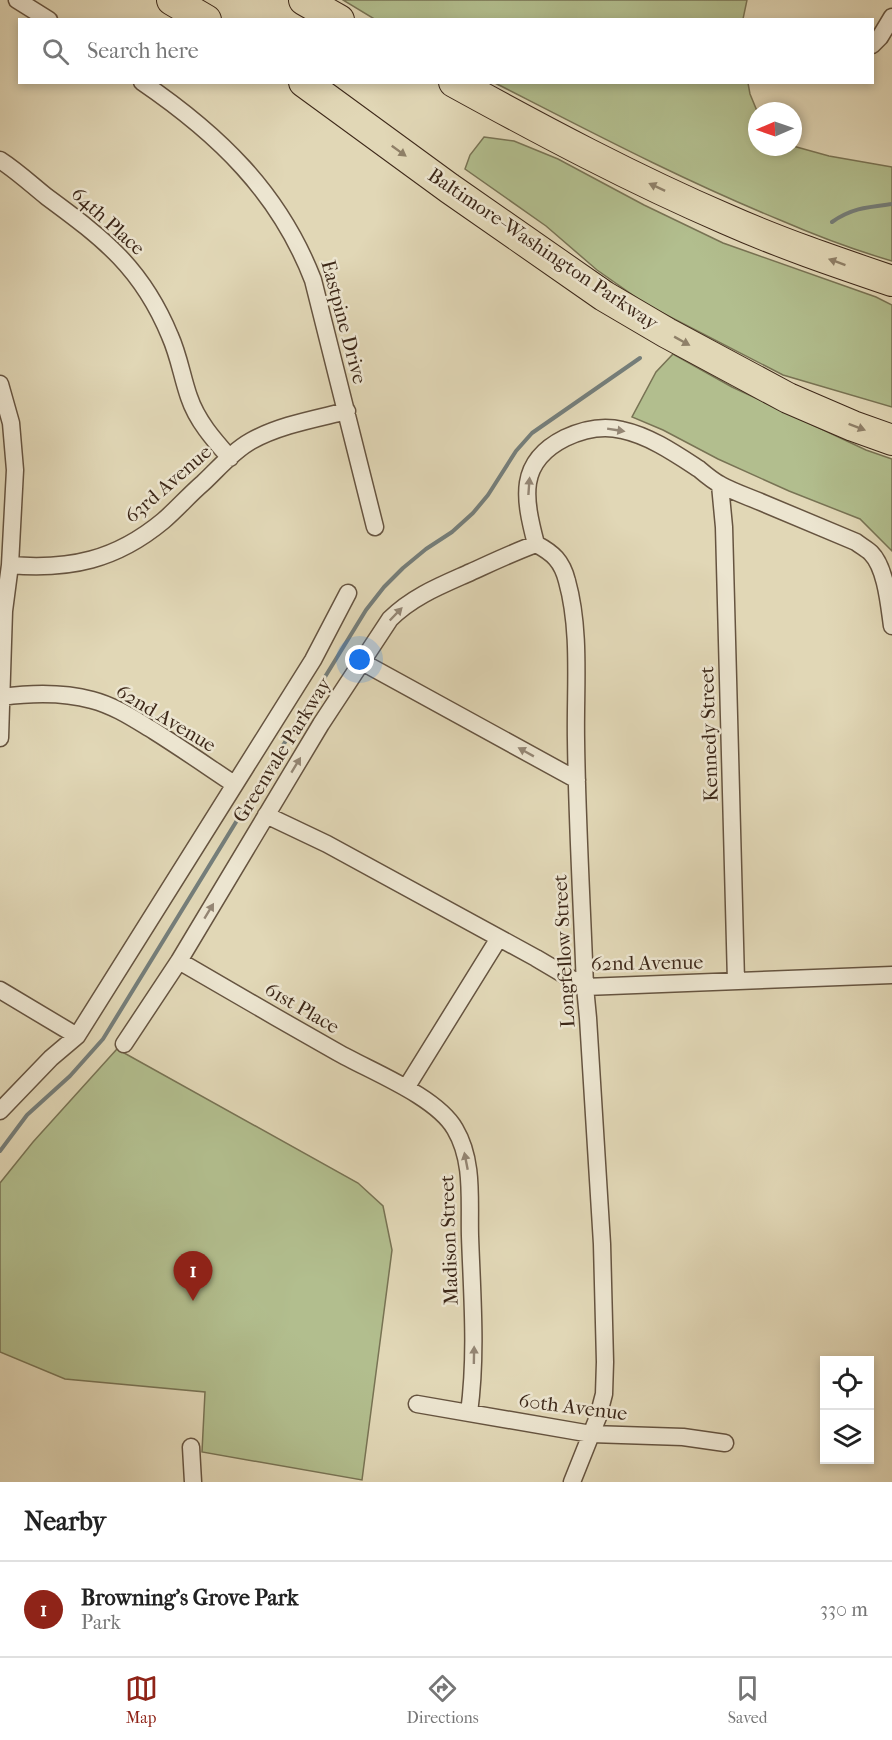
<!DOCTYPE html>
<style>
:root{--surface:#fff;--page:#f2f2f2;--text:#222;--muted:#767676;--line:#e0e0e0;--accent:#8f2418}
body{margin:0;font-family:"IM FELL French Canon",serif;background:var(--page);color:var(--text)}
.controls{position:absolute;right:18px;bottom:18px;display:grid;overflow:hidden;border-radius:0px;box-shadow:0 3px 9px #0003}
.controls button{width:54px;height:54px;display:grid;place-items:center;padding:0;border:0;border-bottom:2px solid var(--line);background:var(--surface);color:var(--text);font:30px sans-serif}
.compass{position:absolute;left:748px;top:102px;width:54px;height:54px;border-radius:50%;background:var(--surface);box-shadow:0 3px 9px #0003;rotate:268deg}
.you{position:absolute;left:360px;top:660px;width:21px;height:21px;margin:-15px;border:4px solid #fff;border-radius:50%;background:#1a73e8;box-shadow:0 0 0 9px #1a73e833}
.badge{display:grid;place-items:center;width:39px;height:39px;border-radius:50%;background:var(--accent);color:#fff;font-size:20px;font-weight:700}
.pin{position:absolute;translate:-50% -50px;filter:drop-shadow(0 2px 3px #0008)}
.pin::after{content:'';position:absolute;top:32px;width:21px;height:18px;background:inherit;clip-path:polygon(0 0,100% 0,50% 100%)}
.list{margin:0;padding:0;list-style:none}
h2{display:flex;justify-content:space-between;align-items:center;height:78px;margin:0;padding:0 24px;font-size:26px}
h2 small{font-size:20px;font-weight:400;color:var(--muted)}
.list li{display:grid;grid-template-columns:39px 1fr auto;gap:18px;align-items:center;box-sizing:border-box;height:96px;padding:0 24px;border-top:2px solid var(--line)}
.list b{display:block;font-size:22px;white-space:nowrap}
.list p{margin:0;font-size:20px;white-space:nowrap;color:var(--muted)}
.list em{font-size:20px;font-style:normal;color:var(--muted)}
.icon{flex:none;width:33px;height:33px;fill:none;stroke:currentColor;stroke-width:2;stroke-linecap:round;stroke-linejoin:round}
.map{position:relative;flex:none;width:892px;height:1482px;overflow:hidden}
.search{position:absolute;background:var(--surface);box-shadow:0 3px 9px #0003;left:18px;right:18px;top:18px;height:66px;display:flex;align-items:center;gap:15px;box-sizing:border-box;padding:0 21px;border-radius:0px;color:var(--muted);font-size:22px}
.sheet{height:174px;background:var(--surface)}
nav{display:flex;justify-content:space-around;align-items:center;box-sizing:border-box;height:84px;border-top:2px solid var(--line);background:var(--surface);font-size:16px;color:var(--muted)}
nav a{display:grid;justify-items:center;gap:3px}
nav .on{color:var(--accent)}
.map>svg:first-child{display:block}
.green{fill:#b2be8e;stroke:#787354;stroke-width:1.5}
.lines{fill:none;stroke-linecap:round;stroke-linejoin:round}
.stream{stroke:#757e7a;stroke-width:4}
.minor-casing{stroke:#665440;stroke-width:19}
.motorway-casing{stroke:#3d2819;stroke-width:32}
.minor{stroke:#ece5d0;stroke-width:16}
.motorway{stroke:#e1d7b6;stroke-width:30}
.oneway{fill:#8f8068}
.oneway2{fill:#948674}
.labels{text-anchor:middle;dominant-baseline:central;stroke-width:5;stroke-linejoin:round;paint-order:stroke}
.street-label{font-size:20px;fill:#3d2819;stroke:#ece5d0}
</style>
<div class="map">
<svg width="892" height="1482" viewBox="0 0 892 1482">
<rect width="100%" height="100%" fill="#e1d7b6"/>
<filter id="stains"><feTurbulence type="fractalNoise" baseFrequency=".00333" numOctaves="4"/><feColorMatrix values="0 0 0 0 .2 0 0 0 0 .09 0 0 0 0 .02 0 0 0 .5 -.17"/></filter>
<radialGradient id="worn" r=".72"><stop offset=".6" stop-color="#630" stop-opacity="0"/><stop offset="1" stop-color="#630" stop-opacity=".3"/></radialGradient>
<!-- green -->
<path class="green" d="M343 0H747L743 19 376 20Z
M495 83H748L750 94 757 111V147H793V146L829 156 892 167V261C854 250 817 236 780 220 682 180 589 131 495 83Z
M484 137 514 141 558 159 644 205 723 243 876 297 892 305V407L783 375 647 305 597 270 546 226 465 169 470 155Z
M673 354 732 387 866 450 892 459V551L860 519 789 491 718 459 663 430 632 417 656 372Z
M117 1049 358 1183 383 1206 392 1250 362 1480 202 1452 205 1392 65 1379 0 1352V1183L33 1142Z"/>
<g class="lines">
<!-- stream -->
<path class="stream" d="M832 222C852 208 868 207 892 204
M0 1151 27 1115 70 1076 103 1039 366 610 384 587 403 568 426 549 452 532 473 513 488 495 516 451 532 433 640 358"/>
<defs>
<path id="minor" d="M17 0 49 20
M872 45 880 37 892 17
M142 82C218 134 279 192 313 280L375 527
M0 160C17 171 32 185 47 197 104 239 142 268 170 336 179 356 182 377 189 397 197 421 214 440 230 458
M0 384 11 423 15 470 10 565 4 611 3 642 0 738
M720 485 724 527 736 981
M10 565C70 570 116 560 163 521 177 509 189 495 203 483 218 469 233 451 251 441 280 425 315 419 347 411
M362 662 577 780
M2 697C32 693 62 692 92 700 115 706 134 719 154 731 181 748 207 766 234 784
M266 815 327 844 536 958 585 987 892 975
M179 961C232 992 284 1022 337 1052 370 1071 436 1096 455 1129 474 1161 469 1200 470 1236 472 1295 477 1354 469 1413
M0 990 77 1036
M124 1044 179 961 321 724 390 619C413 596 442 585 471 572 493 562 514 552 536 544
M406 1088 499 938
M0 1111 51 1058 77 1036 313 660 348 593
M417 1404 591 1434 683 1437 725 1443
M191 1447 193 1482
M572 1482 598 1417 604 1394 605 1362 602 1244 588 1018 585 987C582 905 577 822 576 740 575 689 581 631 567 581 562 561 553 553 536 544 524 498 517 462 565 438 584 429 602 425 622 430 650 436 676 454 699 469 706 475 713 481 721 485 734 492 749 497 763 503 794 516 825 529 856 542 861 546 867 549 871 553 886 568 889 605 892 626"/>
<path id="motorway" d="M172 0 206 20
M304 0 339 20
M304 82 449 188 604 296 667 333 788 398 853 426 892 440
M454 82C543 131 633 179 726 219 780 243 836 262 892 281"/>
</defs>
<!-- minor casing -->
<use href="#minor" class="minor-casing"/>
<!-- motorway casing -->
<use href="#motorway" class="motorway-casing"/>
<!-- minor -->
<use href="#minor" class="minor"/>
<!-- motorway -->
<use href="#motorway" class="motorway"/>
</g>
<!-- one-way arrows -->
<defs><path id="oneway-solid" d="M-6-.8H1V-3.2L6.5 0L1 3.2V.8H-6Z" transform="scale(1.5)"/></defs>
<g class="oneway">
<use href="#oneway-solid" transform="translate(399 151) rotate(36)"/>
<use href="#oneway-solid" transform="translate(657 187) rotate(-155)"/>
<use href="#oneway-solid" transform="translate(837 262) rotate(-160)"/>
<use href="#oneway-solid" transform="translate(682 341) rotate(29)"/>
<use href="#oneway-solid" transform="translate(857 427) rotate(21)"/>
</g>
<g class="oneway2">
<use href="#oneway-solid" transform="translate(616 430) rotate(9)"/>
<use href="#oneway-solid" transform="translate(529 486) rotate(-86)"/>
<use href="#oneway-solid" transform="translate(396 614) rotate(-46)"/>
<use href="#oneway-solid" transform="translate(526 752) rotate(-151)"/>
<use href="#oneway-solid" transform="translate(296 765) rotate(-59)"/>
<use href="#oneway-solid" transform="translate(209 911) rotate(-59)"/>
<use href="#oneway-solid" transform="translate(466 1161) rotate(-101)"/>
<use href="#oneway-solid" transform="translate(474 1355) rotate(-89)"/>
</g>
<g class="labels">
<!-- street labels -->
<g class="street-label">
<text transform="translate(108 221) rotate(42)">64th Place</text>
<text transform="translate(543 249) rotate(34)">Baltimore-Washington Parkway</text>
<text transform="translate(344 322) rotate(75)">Eastpine Drive</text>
<text transform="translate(168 484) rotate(-41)">63rd Avenue</text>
<text transform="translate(166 718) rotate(31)">62nd Avenue</text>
<text transform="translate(709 734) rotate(-92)">Kennedy Street</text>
<text transform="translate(282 750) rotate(-58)">Greenvale Parkway</text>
<text transform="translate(564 951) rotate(-93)">Longfellow Street</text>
<text transform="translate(647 963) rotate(-1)">62nd Avenue</text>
<text transform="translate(302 1008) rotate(30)">61st Place</text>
<text transform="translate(449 1240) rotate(-92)">Madison Street</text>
<text transform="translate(573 1407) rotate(7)">60th Avenue</text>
</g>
</g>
<rect width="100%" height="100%" filter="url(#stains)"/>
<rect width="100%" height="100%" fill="url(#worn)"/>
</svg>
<div class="controls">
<button><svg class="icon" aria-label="locate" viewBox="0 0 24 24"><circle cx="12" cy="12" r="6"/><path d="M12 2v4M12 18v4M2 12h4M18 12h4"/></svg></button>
<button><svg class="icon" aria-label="layers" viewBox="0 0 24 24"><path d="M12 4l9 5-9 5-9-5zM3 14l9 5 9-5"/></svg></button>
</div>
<svg class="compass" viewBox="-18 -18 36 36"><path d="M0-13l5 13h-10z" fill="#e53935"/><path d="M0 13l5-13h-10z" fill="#767676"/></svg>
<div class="you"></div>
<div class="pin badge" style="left:193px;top:1301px">1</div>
<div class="search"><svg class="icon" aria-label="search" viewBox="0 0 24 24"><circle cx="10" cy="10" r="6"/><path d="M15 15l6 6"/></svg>Search here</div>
</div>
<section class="sheet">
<h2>Nearby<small></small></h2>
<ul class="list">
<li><span class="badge">1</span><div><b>Browning's Grove Park</b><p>Park</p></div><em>330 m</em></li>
</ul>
</section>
<nav>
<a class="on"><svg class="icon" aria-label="map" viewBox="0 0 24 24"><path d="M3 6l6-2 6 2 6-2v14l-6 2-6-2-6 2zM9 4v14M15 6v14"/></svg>Map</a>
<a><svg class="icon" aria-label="directions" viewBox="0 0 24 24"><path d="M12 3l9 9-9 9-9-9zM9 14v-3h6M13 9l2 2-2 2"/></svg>Directions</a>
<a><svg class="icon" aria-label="saved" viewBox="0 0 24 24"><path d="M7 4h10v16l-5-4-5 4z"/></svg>Saved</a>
</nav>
